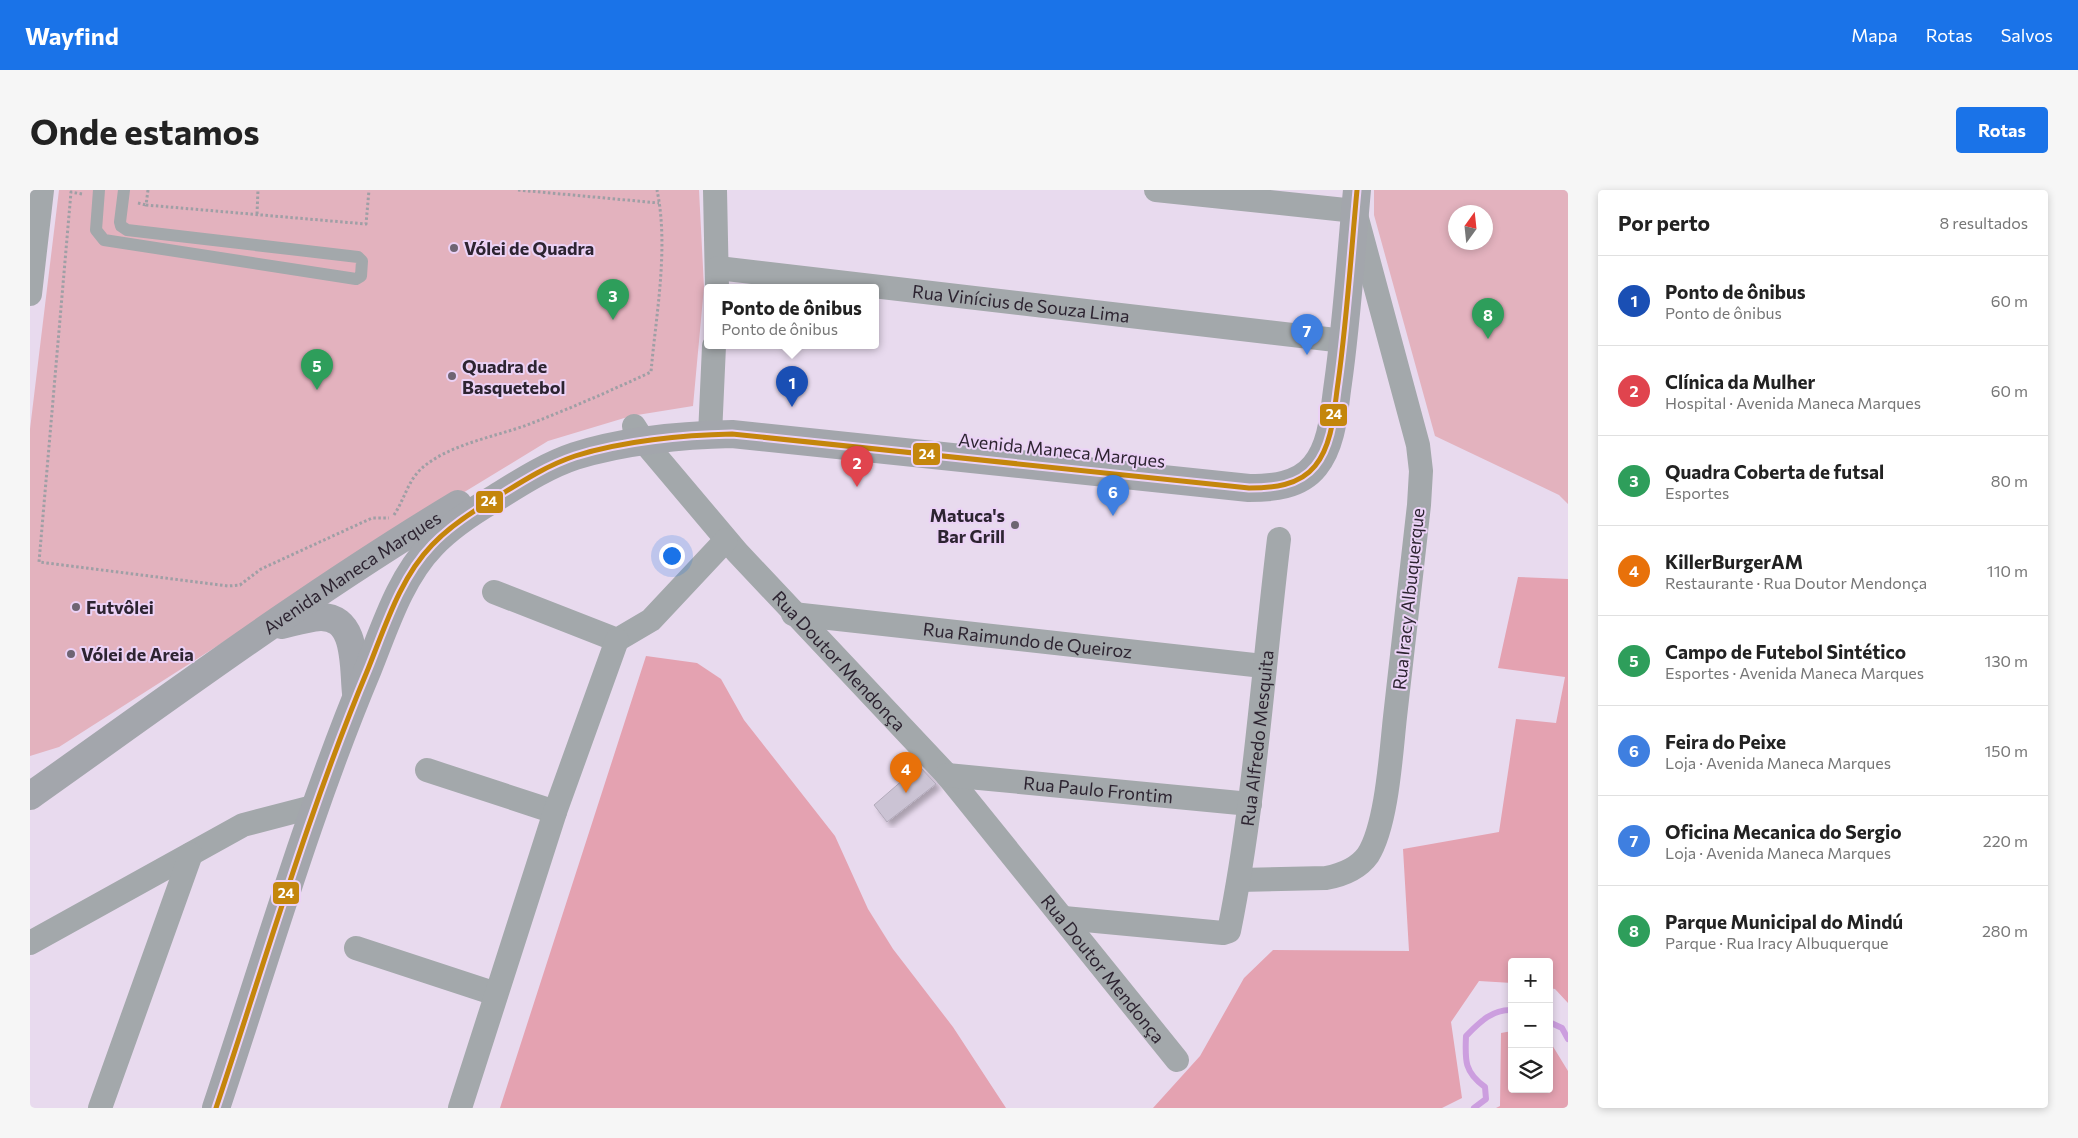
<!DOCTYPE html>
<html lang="pt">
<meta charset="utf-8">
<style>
:root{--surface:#fff;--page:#f6f6f6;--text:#222;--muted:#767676;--line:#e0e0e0;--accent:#1a73e8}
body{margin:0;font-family:Commissioner,sans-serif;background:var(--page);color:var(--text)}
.controls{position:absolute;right:15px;bottom:15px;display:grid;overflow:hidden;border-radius:5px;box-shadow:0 2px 8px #0003}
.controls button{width:45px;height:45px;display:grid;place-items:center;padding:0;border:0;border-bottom:1px solid var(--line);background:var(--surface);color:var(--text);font:25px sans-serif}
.compass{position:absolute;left:1418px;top:15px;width:45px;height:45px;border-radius:50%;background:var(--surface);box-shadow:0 2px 8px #0003;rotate:15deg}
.you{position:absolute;left:641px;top:365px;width:18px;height:18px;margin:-12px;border:4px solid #fff;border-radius:50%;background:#1a73e8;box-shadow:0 0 0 8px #1a73e833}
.badge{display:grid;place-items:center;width:32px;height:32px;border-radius:50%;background:var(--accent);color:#fff;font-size:16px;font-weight:700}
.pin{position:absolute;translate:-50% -41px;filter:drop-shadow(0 1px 2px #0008)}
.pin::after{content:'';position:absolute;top:26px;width:18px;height:15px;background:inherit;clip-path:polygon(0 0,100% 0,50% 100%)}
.popup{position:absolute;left:674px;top:94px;width:175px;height:65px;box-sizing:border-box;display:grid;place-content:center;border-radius:5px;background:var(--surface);filter:drop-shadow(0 1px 4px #0005);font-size:16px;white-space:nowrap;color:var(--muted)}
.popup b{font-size:19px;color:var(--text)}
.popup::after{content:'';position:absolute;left:50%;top:100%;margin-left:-10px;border:10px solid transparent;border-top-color:var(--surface)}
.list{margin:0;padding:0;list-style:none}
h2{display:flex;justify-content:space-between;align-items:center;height:65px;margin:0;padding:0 20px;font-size:21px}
h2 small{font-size:16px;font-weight:400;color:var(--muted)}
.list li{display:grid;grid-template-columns:32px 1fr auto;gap:15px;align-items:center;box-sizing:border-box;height:90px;padding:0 20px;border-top:1px solid var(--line)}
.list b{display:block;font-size:19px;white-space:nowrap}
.list p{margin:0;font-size:16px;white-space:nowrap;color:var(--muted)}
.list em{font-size:16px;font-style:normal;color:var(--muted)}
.icon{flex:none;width:28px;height:28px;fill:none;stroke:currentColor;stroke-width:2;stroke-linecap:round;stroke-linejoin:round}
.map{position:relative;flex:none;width:1538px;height:918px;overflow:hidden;border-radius:5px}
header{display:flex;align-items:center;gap:30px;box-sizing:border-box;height:70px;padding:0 25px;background:var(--accent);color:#fff}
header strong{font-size:24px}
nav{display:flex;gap:28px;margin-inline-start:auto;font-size:18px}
.intro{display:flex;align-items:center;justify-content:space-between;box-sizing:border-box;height:120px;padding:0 30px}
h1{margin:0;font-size:35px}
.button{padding:12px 22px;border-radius:5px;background:var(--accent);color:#fff;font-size:18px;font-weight:700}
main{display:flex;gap:30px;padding:0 30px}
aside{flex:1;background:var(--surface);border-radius:5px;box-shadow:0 2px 8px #0003}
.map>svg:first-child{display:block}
.green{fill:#e3b2be;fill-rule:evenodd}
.forest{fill:#e4a2b1}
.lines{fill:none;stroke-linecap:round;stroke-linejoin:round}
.stream{stroke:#cc9edf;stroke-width:6}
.building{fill:#cbc3d4;stroke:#b2aaba;filter:url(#shadow)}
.path{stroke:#9f9fa5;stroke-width:3;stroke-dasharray:2.5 2.5;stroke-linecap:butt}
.lane{stroke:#a3a8ab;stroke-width:12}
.street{stroke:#a3a8ab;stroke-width:24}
.secondary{stroke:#a3a6ac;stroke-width:28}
.bus-1-casing{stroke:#ebd2f6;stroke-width:9}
.bus-1{stroke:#c4860c;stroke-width:5}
.poi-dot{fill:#6e6473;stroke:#ebd2f6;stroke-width:2}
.labels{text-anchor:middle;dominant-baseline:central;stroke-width:4;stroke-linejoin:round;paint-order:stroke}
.poi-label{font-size:18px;font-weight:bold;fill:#2d2431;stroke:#ebd2f6;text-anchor:start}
.street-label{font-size:18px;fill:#2d2431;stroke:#ebd2f6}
.line-badge{stroke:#ebd2f6;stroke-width:2}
.badge-label{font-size:14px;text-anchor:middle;font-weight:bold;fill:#fff}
</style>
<header>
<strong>Wayfind</strong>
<nav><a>Mapa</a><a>Rotas</a><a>Salvos</a></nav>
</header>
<div class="intro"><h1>Onde estamos</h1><a class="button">Rotas</a></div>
<main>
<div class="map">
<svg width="1538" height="918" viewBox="0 0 1538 918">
<defs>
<filter id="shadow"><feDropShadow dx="4.5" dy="4.5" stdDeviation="2.5" flood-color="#0004"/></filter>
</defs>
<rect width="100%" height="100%" fill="#e8daee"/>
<!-- green -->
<path class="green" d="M29 0H669L674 97 663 216 601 226 518 251 308 379 29 557 0 566V239Z
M1344 0H1538V314L1529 305 1405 246 1344 25ZM1426 22H1456V52H1426Z"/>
<!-- forest -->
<path class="forest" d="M1488 387 1538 389V813L1525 799 1519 798V772H1482V793L1449 791 1421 832 1432 908 1412 918H1123L1170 866 1214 788 1243 760 1379 761 1373 659 1469 642 1486 529 1526 533 1535 487 1468 478Z
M616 466 667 473 691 489 714 530 805 646 838 719 863 759 923 837 976 918H470Z
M1482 841V899H1519V850L1538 881V918H1466L1470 916 1471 843Z"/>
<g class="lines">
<!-- stream -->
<path class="stream" d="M1519 832 1532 838 1538 849
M1444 918 1456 909 1455 897C1434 882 1435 870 1436 846 1449 833 1462 819 1482 820"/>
</g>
<!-- building -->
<path class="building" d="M889 576 906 594 857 632 844 615Z"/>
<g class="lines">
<!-- path -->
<path class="path" d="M118 0 116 15 336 34 339 0
M488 0 629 13
M52 4 41 2 9 372 198 396 210 395 231 379 342 328H359
M108 13 116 15
M227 24 228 0
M364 325C374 310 378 291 391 279 417 255 464 247 497 235 539 219 580 201 621 182 626 124 639 58 627 0"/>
<!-- lane -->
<path class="lane" d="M69 0 66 40 74 50 326 89 331 86 332 71 328 67 97 40 91 36 90 32 94 0"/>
<!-- street -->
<g class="street">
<path d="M685 0 687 98"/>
<path d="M1126 0 1325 21 1388 255 1391 281 1389 315C1381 385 1373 456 1365 527 1361 563 1357 635 1338 665 1328 679 1312 685 1296 688L1209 690"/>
<path id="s1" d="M688 78 1314 151"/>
<path d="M0 104 12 0"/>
<path id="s2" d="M604 236 615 253 707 362 917 585 1147 870"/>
<path d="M680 245 684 156"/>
<path d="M464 402 587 450 621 430 696 350"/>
<path id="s3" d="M763 424 1233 476"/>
<path d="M397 580 525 622"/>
<path id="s4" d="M917 585 1220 614"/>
<path id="s5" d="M1034 728 1193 743 1199 741C1225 612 1233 480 1249 349"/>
<path d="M0 753 213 635 286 616"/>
<path d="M326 758 466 804"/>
<path d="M70 918 161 664"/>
<path d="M430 918 525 622 587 450"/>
</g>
<!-- secondary -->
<g class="secondary">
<path d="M251 435C264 432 277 428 290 427 328 426 323 477 326 503"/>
<path id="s6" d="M0 606C141 506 280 403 428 314"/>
<path d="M186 918C235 772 278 622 338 479 355 437 370 388 402 355 420 336 440 323 462 310 488 294 515 276 545 266 592 251 653 245 702 244L1219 298C1242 298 1269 296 1285 276 1303 254 1304 220 1308 193 1317 129 1321 64 1327 0"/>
</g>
<defs>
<path id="bus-1" d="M186 918C235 772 278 622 338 479 355 437 370 388 402 355 420 336 440 323 462 310 488 294 515 276 545 266 592 251 653 245 702 244L1219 298C1242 298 1269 296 1285 276 1303 254 1304 220 1308 193 1317 129 1321 64 1327 0"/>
</defs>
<!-- bus-1 casing -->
<use href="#bus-1" class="bus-1-casing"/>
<!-- bus-1 -->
<use href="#bus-1" class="bus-1"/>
</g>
<!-- markers -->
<g class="poi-dot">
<circle cx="424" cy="58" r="5"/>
<circle cx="422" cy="186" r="5"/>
<circle cx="985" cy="335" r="5"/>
<circle cx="46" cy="417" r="5"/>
<circle cx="41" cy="464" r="5"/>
</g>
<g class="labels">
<!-- poi labels -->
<g class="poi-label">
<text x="434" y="58">Vólei de Quadra</text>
<text x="432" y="176">Quadra de<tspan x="432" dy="21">Basquetebol</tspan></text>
<text x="975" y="325" text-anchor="end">Matuca's<tspan x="975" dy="21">Bar Grill</tspan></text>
<text x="56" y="417">Futvôlei</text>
<text x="51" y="464">Vólei de Areia</text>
</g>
<!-- street labels -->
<g class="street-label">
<text stroke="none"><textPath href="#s1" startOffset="305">Rua Vinícius de Souza Lima</textPath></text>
<text transform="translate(1032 260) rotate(6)">Avenida Maneca Marques</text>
<text stroke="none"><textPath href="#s6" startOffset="392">Avenida Maneca Marques</textPath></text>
<text transform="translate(1378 409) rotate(-84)">Rua Iracy Albuquerque</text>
<text stroke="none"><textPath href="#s3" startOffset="236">Rua Raimundo de Queiroz</textPath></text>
<text stroke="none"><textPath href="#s2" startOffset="312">Rua Doutor Mendonça</textPath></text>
<text stroke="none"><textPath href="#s5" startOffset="361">Rua Alfredo Mesquita</textPath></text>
<text stroke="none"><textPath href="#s4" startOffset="152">Rua Paulo Frontim</textPath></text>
<text stroke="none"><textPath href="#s2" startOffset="718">Rua Doutor Mendonça</textPath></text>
</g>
</g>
<g class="line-badge">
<rect x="1289" y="213" width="29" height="24" rx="5" fill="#c4860c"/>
<rect x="882" y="252" width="29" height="24" rx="5" fill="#c4860c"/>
<rect x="445" y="300" width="29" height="24" rx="5" fill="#c4860c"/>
<rect x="242" y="691" width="28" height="24" rx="5" fill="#c4860c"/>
</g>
<g class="badge-label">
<text x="1304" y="229">24</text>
<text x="897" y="269">24</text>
<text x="459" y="316">24</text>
<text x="256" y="708">24</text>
</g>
</svg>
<div class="controls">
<button>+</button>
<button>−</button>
<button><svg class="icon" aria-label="layers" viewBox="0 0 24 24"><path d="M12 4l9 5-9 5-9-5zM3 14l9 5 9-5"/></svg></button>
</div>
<svg class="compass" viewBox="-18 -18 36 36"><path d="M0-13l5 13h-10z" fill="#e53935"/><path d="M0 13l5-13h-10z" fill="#767676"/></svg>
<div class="you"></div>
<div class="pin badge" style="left:762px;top:217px;background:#1a4fb4">1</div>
<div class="popup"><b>Ponto de ônibus</b>Ponto de ônibus</div>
<div class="pin badge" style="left:827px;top:297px;background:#e0444e">2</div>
<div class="pin badge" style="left:583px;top:130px;background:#2e9e5b">3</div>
<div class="pin badge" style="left:876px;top:603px;background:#e8710a">4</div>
<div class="pin badge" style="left:287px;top:200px;background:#2e9e5b">5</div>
<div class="pin badge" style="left:1083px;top:326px;background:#3f7fe0">6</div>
<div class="pin badge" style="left:1277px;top:165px;background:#3f7fe0">7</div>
<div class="pin badge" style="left:1458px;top:149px;background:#2e9e5b">8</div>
</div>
<aside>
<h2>Por perto<small>8 resultados</small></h2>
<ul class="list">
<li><span class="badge" style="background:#1a4fb4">1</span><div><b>Ponto de ônibus</b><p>Ponto de ônibus</p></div><em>60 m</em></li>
<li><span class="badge" style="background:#e0444e">2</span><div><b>Clínica da Mulher</b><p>Hospital · Avenida Maneca Marques</p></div><em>60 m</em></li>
<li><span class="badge" style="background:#2e9e5b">3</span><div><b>Quadra Coberta de futsal</b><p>Esportes</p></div><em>80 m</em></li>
<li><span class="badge" style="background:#e8710a">4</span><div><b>KillerBurgerAM</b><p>Restaurante · Rua Doutor Mendonça</p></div><em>110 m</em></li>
<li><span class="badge" style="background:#2e9e5b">5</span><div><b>Campo de Futebol Sintético</b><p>Esportes · Avenida Maneca Marques</p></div><em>130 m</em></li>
<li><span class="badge" style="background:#3f7fe0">6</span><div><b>Feira do Peixe</b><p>Loja · Avenida Maneca Marques</p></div><em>150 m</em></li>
<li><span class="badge" style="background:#3f7fe0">7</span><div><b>Oficina Mecanica do Sergio</b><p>Loja · Avenida Maneca Marques</p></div><em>220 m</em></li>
<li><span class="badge" style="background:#2e9e5b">8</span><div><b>Parque Municipal do Mindú</b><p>Parque · Rua Iracy Albuquerque</p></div><em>280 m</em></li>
</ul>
</aside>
</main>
